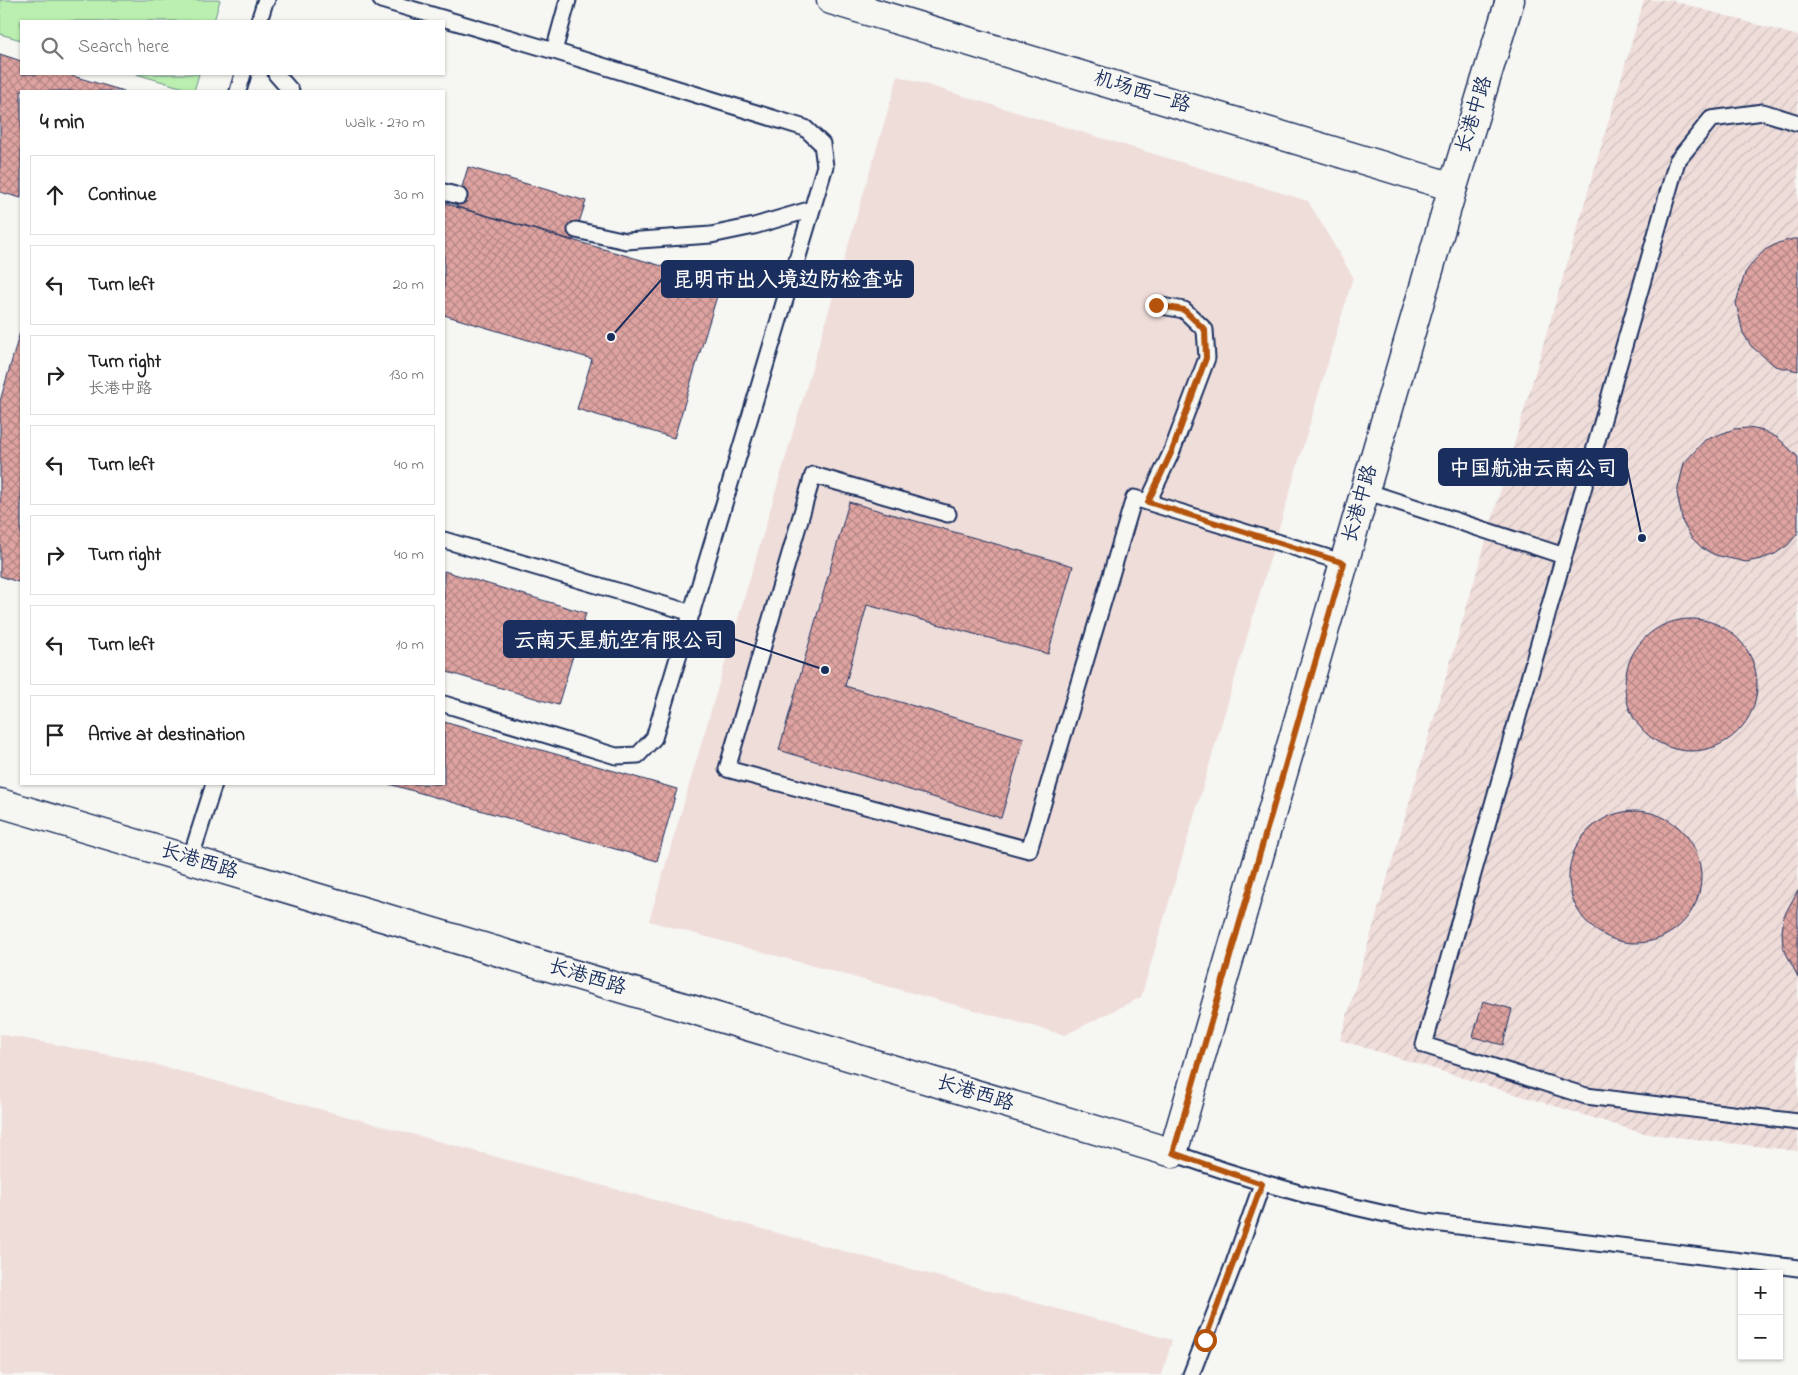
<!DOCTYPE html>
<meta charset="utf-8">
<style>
:root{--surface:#fff;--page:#f2f2f2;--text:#222;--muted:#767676;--line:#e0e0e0}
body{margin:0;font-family:"Indie Flower","LXGW WenKai TC",sans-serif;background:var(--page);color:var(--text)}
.controls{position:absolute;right:15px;bottom:15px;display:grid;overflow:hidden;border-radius:0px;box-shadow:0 1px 4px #0004}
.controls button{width:45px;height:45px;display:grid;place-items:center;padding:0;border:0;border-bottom:1px solid var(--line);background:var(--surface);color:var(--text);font:25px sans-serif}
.stop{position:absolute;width:15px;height:15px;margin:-11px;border:4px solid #b45309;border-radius:50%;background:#fff}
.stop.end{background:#b45309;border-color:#fff;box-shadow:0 1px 5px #0008}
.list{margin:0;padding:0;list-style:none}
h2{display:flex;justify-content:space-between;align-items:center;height:65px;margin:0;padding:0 20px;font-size:21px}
h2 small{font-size:16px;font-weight:400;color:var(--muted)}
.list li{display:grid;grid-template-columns:32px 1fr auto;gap:15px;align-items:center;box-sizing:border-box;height:80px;margin:0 10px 10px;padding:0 10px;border:1px solid var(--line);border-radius:0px}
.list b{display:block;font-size:19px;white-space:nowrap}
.list p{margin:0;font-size:16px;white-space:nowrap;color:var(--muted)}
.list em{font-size:16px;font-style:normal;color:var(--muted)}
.icon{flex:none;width:28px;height:28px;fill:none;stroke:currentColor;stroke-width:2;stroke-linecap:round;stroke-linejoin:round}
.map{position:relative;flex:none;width:1798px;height:1375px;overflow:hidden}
.search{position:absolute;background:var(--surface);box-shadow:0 1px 4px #0004;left:20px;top:20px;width:425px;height:55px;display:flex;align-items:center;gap:12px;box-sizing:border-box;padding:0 18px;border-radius:0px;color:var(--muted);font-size:19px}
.panel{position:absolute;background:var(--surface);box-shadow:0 1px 4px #0004;left:20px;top:90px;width:425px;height:695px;border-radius:0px}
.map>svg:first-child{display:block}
.built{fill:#efddda}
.industrial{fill:url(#industrial-furrows)}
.grass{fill:#baefb0;stroke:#6a8f87}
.building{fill:url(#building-cross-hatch);stroke:#1b2f5e}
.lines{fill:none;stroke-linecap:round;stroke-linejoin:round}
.lane-casing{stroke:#1b2f5e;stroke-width:19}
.street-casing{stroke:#1b2f5e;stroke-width:31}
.secondary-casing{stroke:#1b2f5e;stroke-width:31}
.lane{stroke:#f6f6f2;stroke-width:15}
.street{stroke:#f6f6f2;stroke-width:28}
.secondary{stroke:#f6f6f2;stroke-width:28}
.route{stroke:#b45309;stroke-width:6}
.labels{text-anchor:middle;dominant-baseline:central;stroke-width:4;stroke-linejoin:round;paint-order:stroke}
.street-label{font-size:20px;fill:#1b2f5e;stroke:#f6f6f2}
.leader{fill:none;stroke:#1b2f5e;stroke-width:2}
.callout-dot{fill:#1b2f5e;stroke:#f6f6f2;stroke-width:2}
.callout{fill:#1b2f5e;stroke:#1b2f5e;stroke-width:2}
.callout-label{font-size:21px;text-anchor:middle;font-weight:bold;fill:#fff}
</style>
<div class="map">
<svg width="1798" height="1375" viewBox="0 0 1798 1375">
<defs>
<pattern id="industrial-furrows" width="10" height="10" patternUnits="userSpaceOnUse" patternTransform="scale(1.25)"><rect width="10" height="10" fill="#efddda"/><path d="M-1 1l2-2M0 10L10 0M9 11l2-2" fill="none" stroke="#ccbebe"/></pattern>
<pattern id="building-cross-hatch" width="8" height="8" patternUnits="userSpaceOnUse" patternTransform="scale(1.25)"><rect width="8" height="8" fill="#dfa4a1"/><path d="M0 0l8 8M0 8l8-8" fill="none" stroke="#b48686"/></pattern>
</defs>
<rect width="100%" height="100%" fill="#f6f6f2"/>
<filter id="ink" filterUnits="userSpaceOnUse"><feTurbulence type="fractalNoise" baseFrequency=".02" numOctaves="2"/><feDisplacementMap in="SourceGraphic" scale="10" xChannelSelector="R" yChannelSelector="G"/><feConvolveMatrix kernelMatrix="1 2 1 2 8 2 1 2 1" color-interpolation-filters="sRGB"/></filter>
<g filter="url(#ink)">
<!-- built -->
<path class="built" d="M898 76 1308 201 1353 277 1141 997 1065 1035 649 921Z
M0 1034 146 1062 1172 1340 1162 1375H0Z"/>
<!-- industrial -->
<path class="industrial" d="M1644 0H1670L1798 36V1151L1642 1133 1340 1040Z"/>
<!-- grass -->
<path class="grass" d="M0 0H220L214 21H21V40L0 34Z
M136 74H199L194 91Z"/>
<!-- building -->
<path class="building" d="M0 54 21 61V74H66L124 91H21V198L0 192Z
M468 167 586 201 573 241 456 207Z
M444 203 721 283 674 438 577 409 592 359 444 315Z
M1793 239H1798V371L1775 366 1751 346 1743 333 1736 303 1745 273 1754 261 1765 250 1778 243Z
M21 329V572L18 582 0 576V401Z
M1749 428 1764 431 1778 438 1798 457V533L1788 545 1775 554 1761 559 1746 562 1715 555 1702 548 1691 537 1683 523 1677 493 1684 463 1705 440 1734 429Z
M849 502 1073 566 1048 654 867 605 845 686 1024 738 1001 818 779 750Z
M444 571 586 613 558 705 444 671Z
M1625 685a66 66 0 1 1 132 0a66 66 0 1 1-132 0Z
M444 722 677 789 657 861 389 784H444Z
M1569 877a66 66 0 1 1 132 0a66 66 0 1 1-132 0Z
M1798 890V977L1783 947 1782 932 1784 916Z
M1483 1001 1512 1009 1503 1045 1473 1037Z"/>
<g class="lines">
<defs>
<path id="lane" d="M381 0 554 51 805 128 822 144 825 166 654 738 638 755 616 756 444 704
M259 21 265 2 267 0
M554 51 568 0
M276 74 291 91
M238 91 243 74
M1798 123 1763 112 1711 119 1677 161 1424 1045 1586 1096 1798 1122
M444 192 459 196
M576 230 626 241 711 235 754 226 812 209
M1365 491 1564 556
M1148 502 1172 451 1207 358 1205 330 1184 310 1156 305
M948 514 813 475 727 769 1029 850 1134 498 1345 563
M444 540 692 613
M190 860 214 784
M1173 1153C1256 1183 1339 1206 1426 1222L1798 1268
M1191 1375 1233 1266 1262 1184"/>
<path id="street" d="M831 0 1453 187"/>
<path id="secondary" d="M0 803 1173 1153 1453 187 1510 0"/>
</defs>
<!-- lane casing -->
<use href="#lane" class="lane-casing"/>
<!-- street casing -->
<use href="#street" class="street-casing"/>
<!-- secondary casing -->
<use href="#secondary" class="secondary-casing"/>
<!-- lane -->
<use href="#lane" class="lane"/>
<!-- street -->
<use href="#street" class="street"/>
<!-- secondary -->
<use href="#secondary" class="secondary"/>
</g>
</g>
<g class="lines" filter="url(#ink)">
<!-- route -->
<path class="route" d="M1156 305 1184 310 1205 330 1206 358 1172 451 1148 502 1344 563 1173 1153 1262 1184 1205 1340"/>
</g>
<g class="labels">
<!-- street labels -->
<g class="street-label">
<text transform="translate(1142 93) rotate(17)">机场西一路</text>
<text transform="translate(1475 115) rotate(-73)">长港中路</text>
<text transform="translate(1361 504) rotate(-74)">长港中路</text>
<text transform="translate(199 862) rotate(17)">长港西路</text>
<text transform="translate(587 978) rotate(17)">长港西路</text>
<text transform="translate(975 1094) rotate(17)">长港西路</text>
</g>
</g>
<!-- callouts -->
<path class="leader" d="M611 337L662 279M1642 538L1627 467M825 670L734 639"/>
<g class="callout-dot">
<circle cx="611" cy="337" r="5"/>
<circle cx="1642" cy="538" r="5"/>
<circle cx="825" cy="670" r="5"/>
</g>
<g class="callout">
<rect x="662" y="261" width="251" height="36" rx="5"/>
<rect x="1439" y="449" width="188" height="36" rx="5"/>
<rect x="504" y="621" width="230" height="36" rx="5"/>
</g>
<g class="callout-label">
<text x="788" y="286">昆明市出入境边防检查站</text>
<text x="1533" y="475">中国航油云南公司</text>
<text x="619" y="647">云南天星航空有限公司</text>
</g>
</svg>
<div class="controls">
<button>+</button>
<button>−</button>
</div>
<div class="stop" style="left:1205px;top:1340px"></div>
<div class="stop end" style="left:1156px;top:305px"></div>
<div class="search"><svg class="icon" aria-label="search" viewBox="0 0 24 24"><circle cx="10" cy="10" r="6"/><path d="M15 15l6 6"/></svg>Search here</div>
<section class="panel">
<h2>4 min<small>Walk · 270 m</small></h2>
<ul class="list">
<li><svg class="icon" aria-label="ahead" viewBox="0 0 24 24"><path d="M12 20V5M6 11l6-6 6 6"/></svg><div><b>Continue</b></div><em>30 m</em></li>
<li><svg class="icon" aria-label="left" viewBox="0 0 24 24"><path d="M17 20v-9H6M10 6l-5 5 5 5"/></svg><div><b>Turn left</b></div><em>20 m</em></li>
<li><svg class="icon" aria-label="right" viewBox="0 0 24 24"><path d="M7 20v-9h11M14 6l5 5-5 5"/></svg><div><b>Turn right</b><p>长港中路</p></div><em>130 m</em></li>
<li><svg class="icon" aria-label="left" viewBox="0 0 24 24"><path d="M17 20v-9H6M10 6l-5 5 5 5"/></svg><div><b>Turn left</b></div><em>40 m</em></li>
<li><svg class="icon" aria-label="right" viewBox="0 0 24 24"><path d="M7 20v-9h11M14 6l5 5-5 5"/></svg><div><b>Turn right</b></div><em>40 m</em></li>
<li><svg class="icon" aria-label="left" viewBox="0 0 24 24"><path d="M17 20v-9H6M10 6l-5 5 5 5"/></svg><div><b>Turn left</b></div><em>10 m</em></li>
<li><svg class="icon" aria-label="arrive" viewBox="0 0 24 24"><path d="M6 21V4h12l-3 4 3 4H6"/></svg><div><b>Arrive at destination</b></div></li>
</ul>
</section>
</div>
